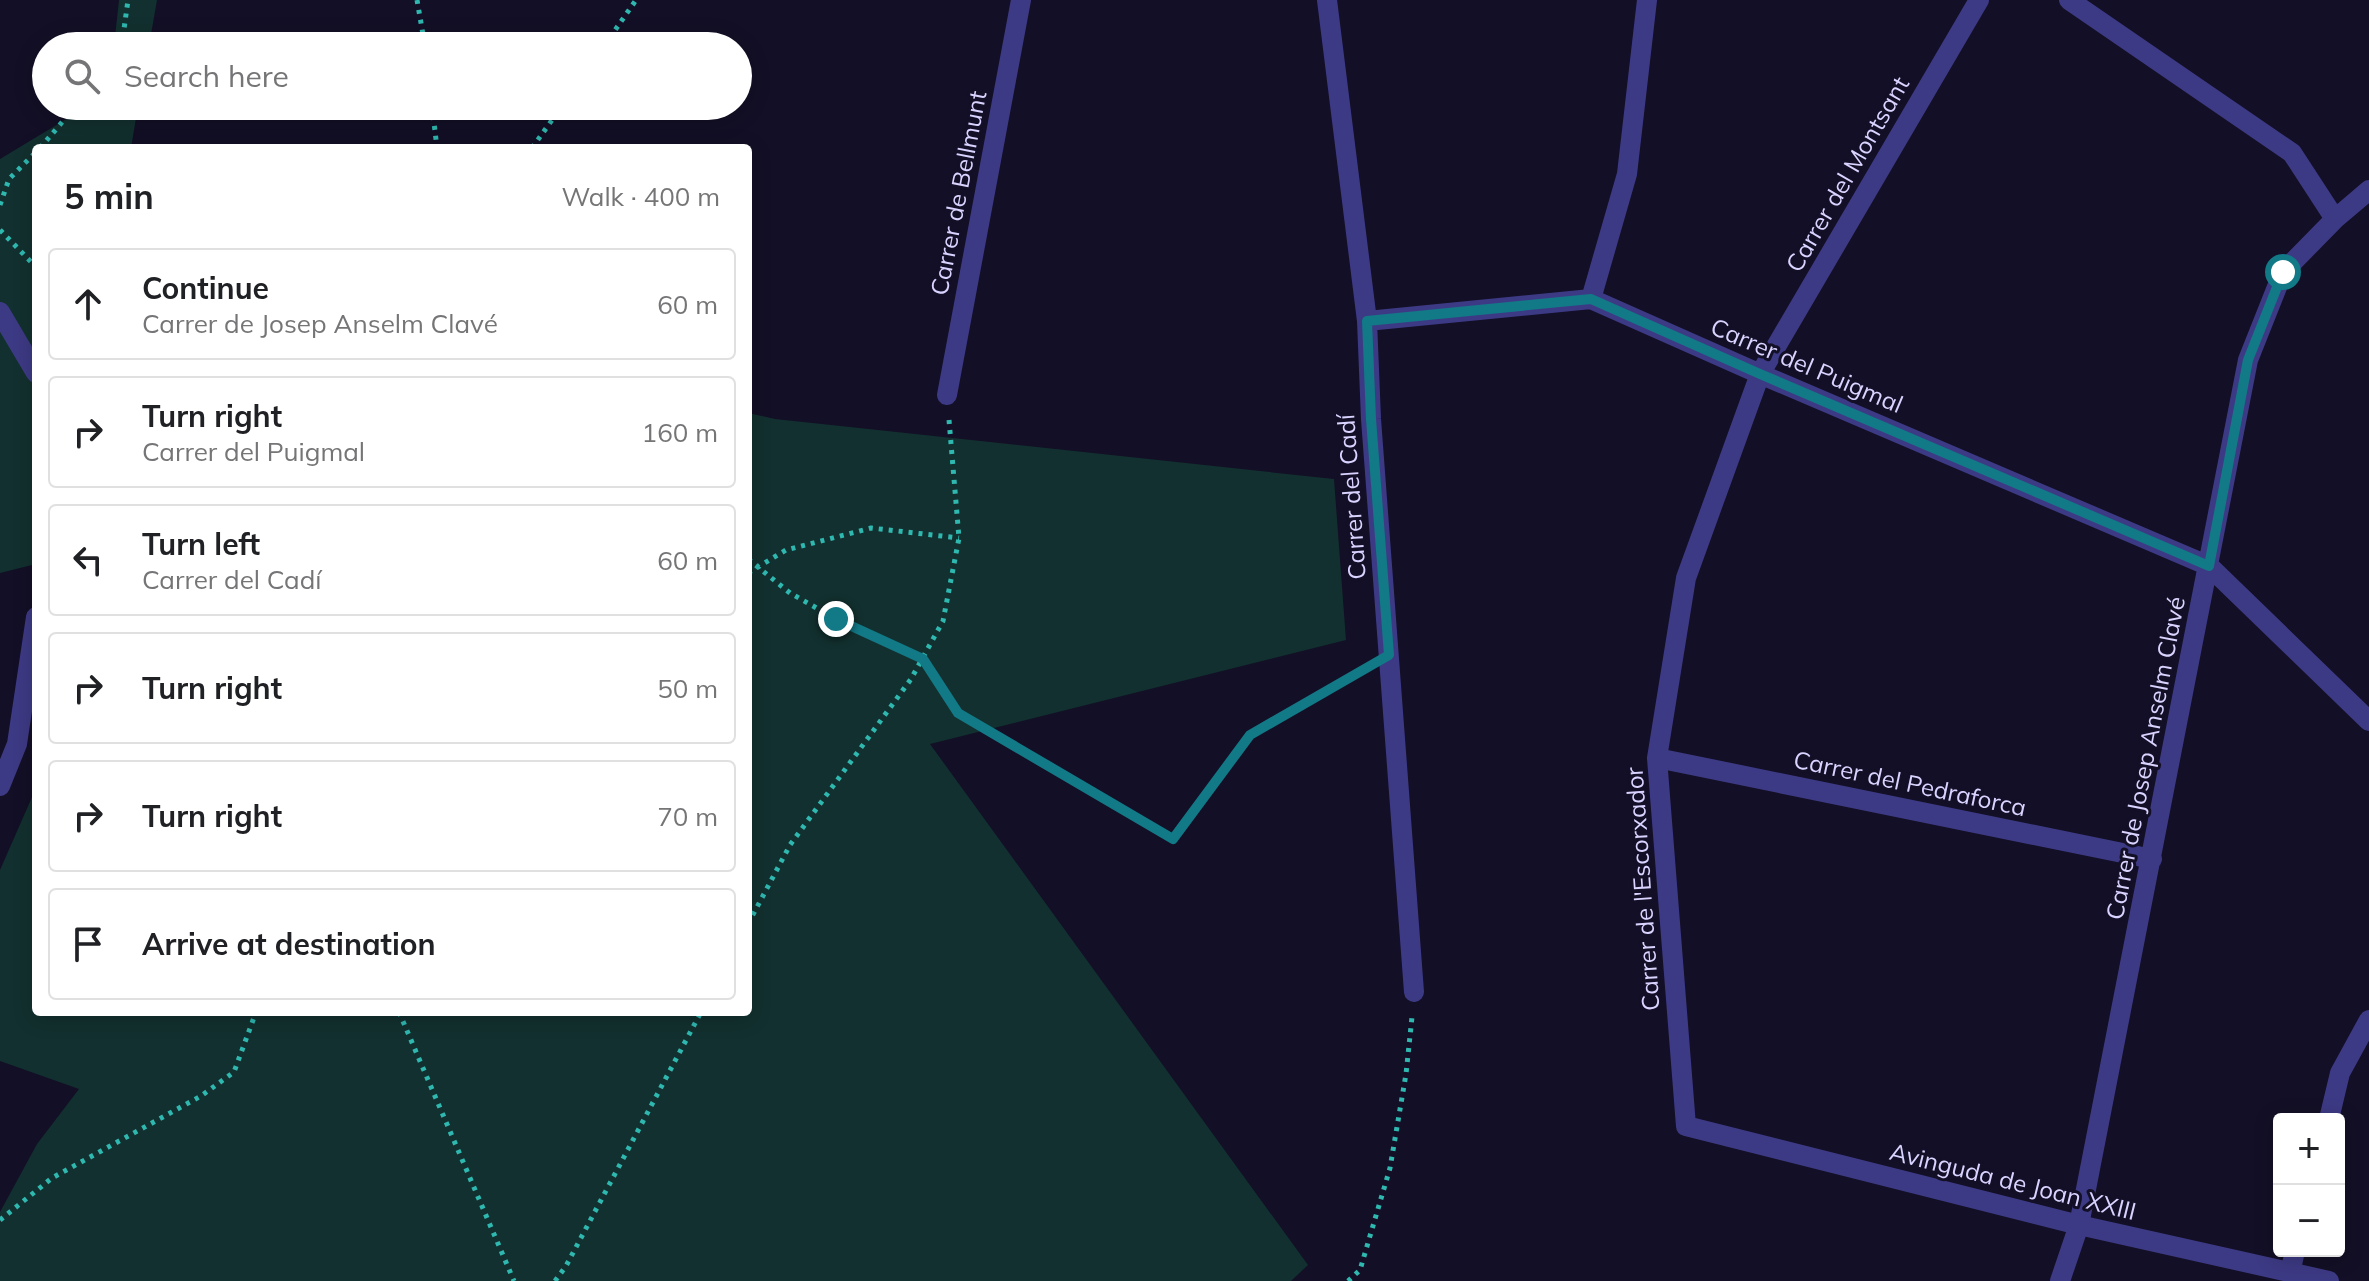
<!DOCTYPE html>
<meta charset="utf-8">
<style>
:root{--surface:#fff;--page:#f2f2f2;--text:#202124;--muted:#757577;--line:#e0e0e0}
body{margin:0;font-family:Mulish,sans-serif;background:var(--page);color:var(--text)}
.controls{position:absolute;right:24px;bottom:24px;display:grid;overflow:hidden;border-radius:8px;box-shadow:0 4px 20px #0003}
.controls button{width:72px;height:72px;display:grid;place-items:center;padding:0;border:0;border-bottom:2px solid var(--line);background:var(--surface);color:var(--text);font:40px sans-serif}
.stop{position:absolute;width:24px;height:24px;margin:-18px;border:6px solid #127987;border-radius:50%;background:#fff}
.stop.end{background:#127987;border-color:#fff;box-shadow:0 2px 8px #0008}
.list{margin:0;padding:0;list-style:none}
h2{display:flex;justify-content:space-between;align-items:center;height:104px;margin:0;padding:0 32px;font-size:34px}
h2 small{font-size:26px;font-weight:400;color:var(--muted)}
.list li{display:grid;grid-template-columns:52px 1fr auto;gap:24px;align-items:center;box-sizing:border-box;height:112px;margin:0 16px 16px;padding:0 16px;border:2px solid var(--line);border-radius:8px}
.list b{display:block;font-size:30px;white-space:nowrap}
.list p{margin:0;font-size:26px;white-space:nowrap;color:var(--muted)}
.list em{font-size:26px;font-style:normal;color:var(--muted)}
.icon{flex:none;width:44px;height:44px;fill:none;stroke:currentColor;stroke-width:2;stroke-linecap:round;stroke-linejoin:round}
.map{position:relative;flex:none;width:2369px;height:1281px;overflow:hidden}
.search{position:absolute;background:var(--surface);box-shadow:0 4px 20px #0003;left:32px;top:32px;width:720px;height:88px;display:flex;align-items:center;gap:20px;box-sizing:border-box;padding:0 28px;border-radius:44px;color:var(--muted);font-size:30px}
.panel{position:absolute;background:var(--surface);box-shadow:0 4px 20px #0003;left:32px;top:144px;width:720px;height:872px;border-radius:8px}
.map>svg:first-child{display:block}
.green{fill:#12302f}
.lines{fill:none;stroke-linecap:round;stroke-linejoin:round}
.path{stroke:#2fb8b0;stroke-width:5;stroke-dasharray:4 6;stroke-linecap:butt}
.minor{stroke:#3d3a85;stroke-width:20}
.route{stroke:#127987;stroke-width:10}
.labels{text-anchor:middle;dominant-baseline:central;stroke-width:6;stroke-linejoin:round;paint-order:stroke}
.street-label{font-size:24px;fill:#d9d4ff;stroke:#130f26}
</style>
<div class="map">
<svg width="2369" height="1281" viewBox="0 0 2369 1281">
<rect width="100%" height="100%" fill="#130f26"/>
<!-- green -->
<path class="green" d="M119 0H157L149 46H114Z
M88 106H138L131 148H36V564L0 573V159Z
M748 413 775 419 1334 479 1346 640 930 744 1308 1265 1291 1281H0V1212L37 1144 79 1089 0 1061V870L36 788V1012H748Z"/>
<g class="lines">
<!-- path -->
<path class="path" d="M417 0 425 46
M117 46 124 29 128 0
M604 46 636 0
M432 106 437 148
M40 148 76 106
M532 148 562 106
M0 205 9 179 36 152
M0 230 36 267
M748 559 790 593 836 619 923 659 958 713 1173 839 1250 735 1364 670
M748 573 786 550 871 528 959 538
M748 924 790 845 911 679 943 621 959 538 949 420
M399 1012 514 1281
M0 1220 52 1178 201 1096 234 1072 256 1012
M555 1281 566 1266 701 1012
M1348 1281 1360 1270 1390 1168 1406 1074 1412 1017"/>
<!-- minor -->
<path class="minor" d="M1327 0 1367 321 1371 419 1414 992
M1979 0 1760 374 1686 578 1657 758 1686 1126 2079 1225 2329 1281
M2069 0 2292 153 2335 219
M1591 299 1627 174 1647 0
M0 312 36 373
M1367 321 1591 299 1760 374 2209 566 2369 721
M947 395 1021 0
M1657 758 2152 859
M0 786 17 744 36 617
M2329 1119 2340 1073 2369 1020
M2290 1273 2295 1251
M2060 1281 2079 1225 2248 360 2283 272 2335 219 2369 190"/>
</g>
<g class="lines">
<!-- route -->
<path class="route" d="M836 619 923 659 958 713 1173 839 1250 735 1389 655 1371 419 1367 321 1591 299 1760 374 2209 566 2248 360 2283 272"/>
</g>
<g class="labels">
<!-- street labels -->
<g class="street-label">
<text transform="translate(1847 174) rotate(-60)">Carrer del Montsant</text>
<text transform="translate(958 193) rotate(-79)">Carrer de Bellmunt</text>
<text transform="translate(1807 365) rotate(23)">Carrer del Puigmal</text>
<text transform="translate(1351 497) rotate(-94)">Carrer del Cadí</text>
<text transform="translate(2145 758) rotate(-79)">Carrer de Josep Anselm Clavé</text>
<text transform="translate(1910 783) rotate(12)">Carrer del Pedraforca</text>
<text transform="translate(1642 889) rotate(-94)">Carrer de l'Escorxador</text>
<text transform="translate(2013 1181) rotate(14)">Avinguda de Joan XXIII</text>
</g>
</g>
</svg>
<div class="controls">
<button>+</button>
<button>−</button>
</div>
<div class="stop" style="left:2283px;top:272px"></div>
<div class="stop end" style="left:836px;top:619px"></div>
<div class="search"><svg class="icon" aria-label="search" viewBox="0 0 24 24"><circle cx="10" cy="10" r="6"/><path d="M15 15l6 6"/></svg>Search here</div>
<section class="panel">
<h2>5 min<small>Walk · 400 m</small></h2>
<ul class="list">
<li><svg class="icon" aria-label="ahead" viewBox="0 0 24 24"><path d="M12 20V5M6 11l6-6 6 6"/></svg><div><b>Continue</b><p>Carrer de Josep Anselm Clavé</p></div><em>60 m</em></li>
<li><svg class="icon" aria-label="right" viewBox="0 0 24 24"><path d="M7 20v-9h11M14 6l5 5-5 5"/></svg><div><b>Turn right</b><p>Carrer del Puigmal</p></div><em>160 m</em></li>
<li><svg class="icon" aria-label="left" viewBox="0 0 24 24"><path d="M17 20v-9H6M10 6l-5 5 5 5"/></svg><div><b>Turn left</b><p>Carrer del Cadí</p></div><em>60 m</em></li>
<li><svg class="icon" aria-label="right" viewBox="0 0 24 24"><path d="M7 20v-9h11M14 6l5 5-5 5"/></svg><div><b>Turn right</b></div><em>50 m</em></li>
<li><svg class="icon" aria-label="right" viewBox="0 0 24 24"><path d="M7 20v-9h11M14 6l5 5-5 5"/></svg><div><b>Turn right</b></div><em>70 m</em></li>
<li><svg class="icon" aria-label="arrive" viewBox="0 0 24 24"><path d="M6 21V4h12l-3 4 3 4H6"/></svg><div><b>Arrive at destination</b></div></li>
</ul>
</section>
</div>
